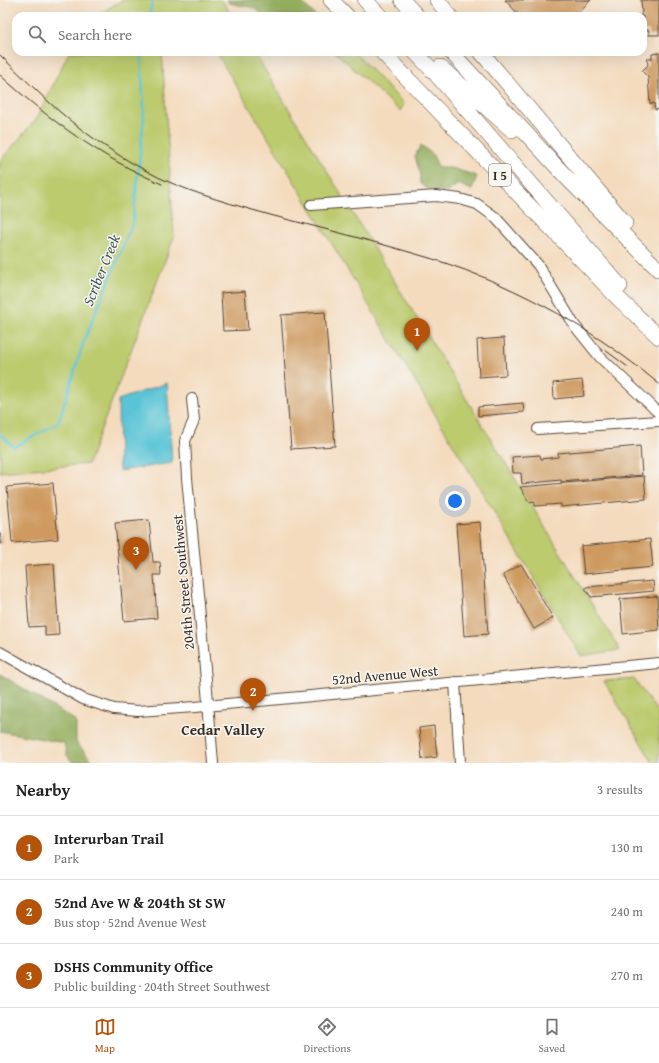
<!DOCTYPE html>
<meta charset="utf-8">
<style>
:root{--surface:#fff;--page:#f2f2f2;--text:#222;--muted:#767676;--line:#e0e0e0;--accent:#b45309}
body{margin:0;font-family:"Gentium Book Plus",serif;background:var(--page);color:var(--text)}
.you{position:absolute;left:455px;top:501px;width:14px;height:14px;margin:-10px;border:3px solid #fff;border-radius:50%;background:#1a73e8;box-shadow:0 0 0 6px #1a73e833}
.badge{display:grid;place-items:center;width:26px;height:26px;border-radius:50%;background:var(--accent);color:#fff;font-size:13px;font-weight:700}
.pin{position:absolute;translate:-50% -33px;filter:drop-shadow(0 1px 2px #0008)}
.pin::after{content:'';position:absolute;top:21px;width:14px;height:12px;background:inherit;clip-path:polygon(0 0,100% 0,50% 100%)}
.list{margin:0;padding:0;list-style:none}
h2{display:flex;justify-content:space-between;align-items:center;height:52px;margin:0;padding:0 16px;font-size:17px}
h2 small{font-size:13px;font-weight:400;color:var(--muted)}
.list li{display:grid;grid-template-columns:26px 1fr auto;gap:12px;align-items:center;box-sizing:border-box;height:64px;padding:0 16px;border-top:1px solid var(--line)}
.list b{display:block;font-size:15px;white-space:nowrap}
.list p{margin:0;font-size:13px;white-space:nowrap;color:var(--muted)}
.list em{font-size:13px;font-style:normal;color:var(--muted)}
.icon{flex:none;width:22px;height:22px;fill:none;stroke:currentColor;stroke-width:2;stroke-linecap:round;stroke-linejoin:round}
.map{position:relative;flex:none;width:659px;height:763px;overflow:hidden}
.search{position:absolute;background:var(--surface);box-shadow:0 4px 16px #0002;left:12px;right:12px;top:12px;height:44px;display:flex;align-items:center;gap:10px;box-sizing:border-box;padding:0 14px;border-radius:12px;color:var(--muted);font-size:15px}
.sheet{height:244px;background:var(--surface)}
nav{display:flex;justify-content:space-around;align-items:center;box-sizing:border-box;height:56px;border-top:1px solid var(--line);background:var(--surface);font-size:11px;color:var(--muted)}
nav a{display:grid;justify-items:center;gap:2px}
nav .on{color:var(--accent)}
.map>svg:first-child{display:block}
.green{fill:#bccb6e;stroke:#7c7a46}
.forest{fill:#95af61;stroke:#686c40}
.water{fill:#5ac4d6;stroke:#4a777a}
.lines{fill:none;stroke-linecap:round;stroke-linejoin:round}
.stream{stroke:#5ac4d6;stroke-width:2.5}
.building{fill:#ce9a5f}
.minor-casing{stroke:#574536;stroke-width:12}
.highway-casing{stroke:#574536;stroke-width:16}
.minor{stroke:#fff;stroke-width:10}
.highway{stroke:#fff;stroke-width:15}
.tram{stroke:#3b2a1e;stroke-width:1}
.labels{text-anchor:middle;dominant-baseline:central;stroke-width:3;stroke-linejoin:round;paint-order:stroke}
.shield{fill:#f6f6f2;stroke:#73675e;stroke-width:1}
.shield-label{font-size:13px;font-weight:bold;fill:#3b2a1e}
.street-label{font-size:14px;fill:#3b2a1e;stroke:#f6f6f2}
.water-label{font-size:15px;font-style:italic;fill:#445855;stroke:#f6f6f2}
.neighbourhood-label{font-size:15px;font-weight:bold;fill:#3b2a1e;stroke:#f6f6f2}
</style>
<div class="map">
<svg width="659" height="763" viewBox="0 0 659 763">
<rect width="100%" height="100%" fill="#f6f6f2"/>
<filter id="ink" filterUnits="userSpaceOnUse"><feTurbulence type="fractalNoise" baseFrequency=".025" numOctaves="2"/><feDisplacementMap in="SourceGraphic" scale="8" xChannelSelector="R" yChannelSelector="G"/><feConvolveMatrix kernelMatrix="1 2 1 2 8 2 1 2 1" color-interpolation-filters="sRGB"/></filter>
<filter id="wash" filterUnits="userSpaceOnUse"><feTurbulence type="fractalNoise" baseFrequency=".012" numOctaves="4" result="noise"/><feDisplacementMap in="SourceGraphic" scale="16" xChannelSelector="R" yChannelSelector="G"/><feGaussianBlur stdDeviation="0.9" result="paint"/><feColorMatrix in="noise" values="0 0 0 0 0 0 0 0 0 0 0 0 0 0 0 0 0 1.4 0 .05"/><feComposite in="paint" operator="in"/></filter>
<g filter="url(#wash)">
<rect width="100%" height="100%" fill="#f4dbbe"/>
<!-- green -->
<path class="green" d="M122 0H222L232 16H97Z
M69 52H162L174 237 88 464 0 472V161L37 118Z
M216 52H254L620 650 581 656Z
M335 52H354L404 104 400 111Z
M634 679 659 714V763H653L604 681Z"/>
<!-- forest -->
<path class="forest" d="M227 0H299L316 16H264L254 8 229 3Z
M421 145 432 154 439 168H451L477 176 472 190 458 184 448 192 428 189 420 184V174L415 156Z
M0 674 76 721V742L94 763H73L67 755 64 743 0 731Z"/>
<!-- water -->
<path class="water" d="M167 383 172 463 119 471 118 400Z"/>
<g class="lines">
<!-- stream -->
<path class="stream" d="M149 16 153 0
M0 434 14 447 58 423 84 341 133 222 144 116 141 52"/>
</g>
<g id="blocks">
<!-- building -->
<path class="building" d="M505 0H591L574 16H520Z
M641 0H659V35H649V30H643V16H640L642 13Z
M659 53V109L655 110 654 103 650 104 648 77 642 71 648 65 647 59H652V54Z
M245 291 248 330 223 331 221 293Z
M325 312 335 446 291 449 281 315Z
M504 338 506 375 479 377 477 340Z
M582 380 584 396 554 399 553 383Z
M523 403 524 412 478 416V407Z
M640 446 642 475 561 482V480L522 484 521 473H513L512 457 540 455 541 459 558 457V453Z
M644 476 646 499 561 507V504L535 506V501L529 502 520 487Z
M53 483 58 539 12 543 7 487Z
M149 520 153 562H160L161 575H154L157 618 124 621 115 523Z
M480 522 488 634 464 636 456 524Z
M0 534H1L2 544H0Z
M650 539 653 567 584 574 581 546Z
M54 564 59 635 45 636V626L29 627 25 566Z
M521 564 553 618 534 629 503 575Z
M653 581 654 591 591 597 586 590V587Z
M657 596 659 630 623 634 620 599Z
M434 726 437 757 422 759 419 728Z"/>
</g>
</g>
<g filter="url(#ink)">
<use href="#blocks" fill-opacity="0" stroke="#574536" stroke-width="1"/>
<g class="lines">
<defs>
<path id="minor" d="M311 205 436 196 460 199 477 204 495 217 538 265 575 326 600 357 659 413
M192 399 194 420 185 441 187 478 207 690 213 763
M538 429 659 421
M0 652 83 699 114 709 138 711 195 707 659 663
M455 682 460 763"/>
<path id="highway" d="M331 0 347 16
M365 0 380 16
M402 0 417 16
M437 0 450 16
M382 52 619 299 659 337
M415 52 434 72 620 286
M451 52 569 180 659 270
M481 52 625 223
M440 67 512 130"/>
</defs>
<!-- minor casing -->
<use href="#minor" class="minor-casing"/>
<!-- highway casing -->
<use href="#highway" class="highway-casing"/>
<!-- minor -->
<use href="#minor" class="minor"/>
<!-- highway -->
<use href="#highway" class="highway"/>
<!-- tram -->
<path class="tram" d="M0 55C20 74 39 94 60 112 90 138 124 160 160 178 197 195 235 205 274 216 321 228 369 240 416 254 505 279 589 325 659 384
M0 75C48 119 101 158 162 184
M605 350 628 367"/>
</g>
</g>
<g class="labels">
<!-- shield labels -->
<rect class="shield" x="489" y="164" width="22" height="22" rx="3"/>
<g class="shield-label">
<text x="500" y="175">I 5</text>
</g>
<!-- street labels -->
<g class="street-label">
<text transform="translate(183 582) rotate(-95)">204th Street Southwest</text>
<text transform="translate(385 675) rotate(-5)">52nd Avenue West</text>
</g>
<!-- water labels -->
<g class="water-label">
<text transform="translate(101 270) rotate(-68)">Scriber Creek</text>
</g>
<!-- neighbourhood labels -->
<g class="neighbourhood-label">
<text x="223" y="729">Cedar Valley</text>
</g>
</g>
</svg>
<div class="you"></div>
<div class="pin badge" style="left:417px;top:351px">1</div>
<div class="pin badge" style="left:253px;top:711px">2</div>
<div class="pin badge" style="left:136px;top:570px">3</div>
<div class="search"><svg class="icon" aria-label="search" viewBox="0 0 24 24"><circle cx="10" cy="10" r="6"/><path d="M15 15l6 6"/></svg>Search here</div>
</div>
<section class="sheet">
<h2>Nearby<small>3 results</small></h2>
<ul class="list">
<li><span class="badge">1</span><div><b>Interurban Trail</b><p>Park</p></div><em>130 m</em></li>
<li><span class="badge">2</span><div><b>52nd Ave W &amp; 204th St SW</b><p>Bus stop · 52nd Avenue West</p></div><em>240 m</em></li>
<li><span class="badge">3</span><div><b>DSHS Community Office</b><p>Public building · 204th Street Southwest</p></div><em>270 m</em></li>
</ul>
</section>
<nav>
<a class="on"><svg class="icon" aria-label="map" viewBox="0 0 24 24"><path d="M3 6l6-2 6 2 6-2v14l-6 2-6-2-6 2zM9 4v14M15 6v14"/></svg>Map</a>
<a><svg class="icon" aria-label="directions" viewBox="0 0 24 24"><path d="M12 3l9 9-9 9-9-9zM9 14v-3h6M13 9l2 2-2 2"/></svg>Directions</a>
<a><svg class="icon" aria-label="saved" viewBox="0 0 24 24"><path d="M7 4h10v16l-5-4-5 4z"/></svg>Saved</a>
</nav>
